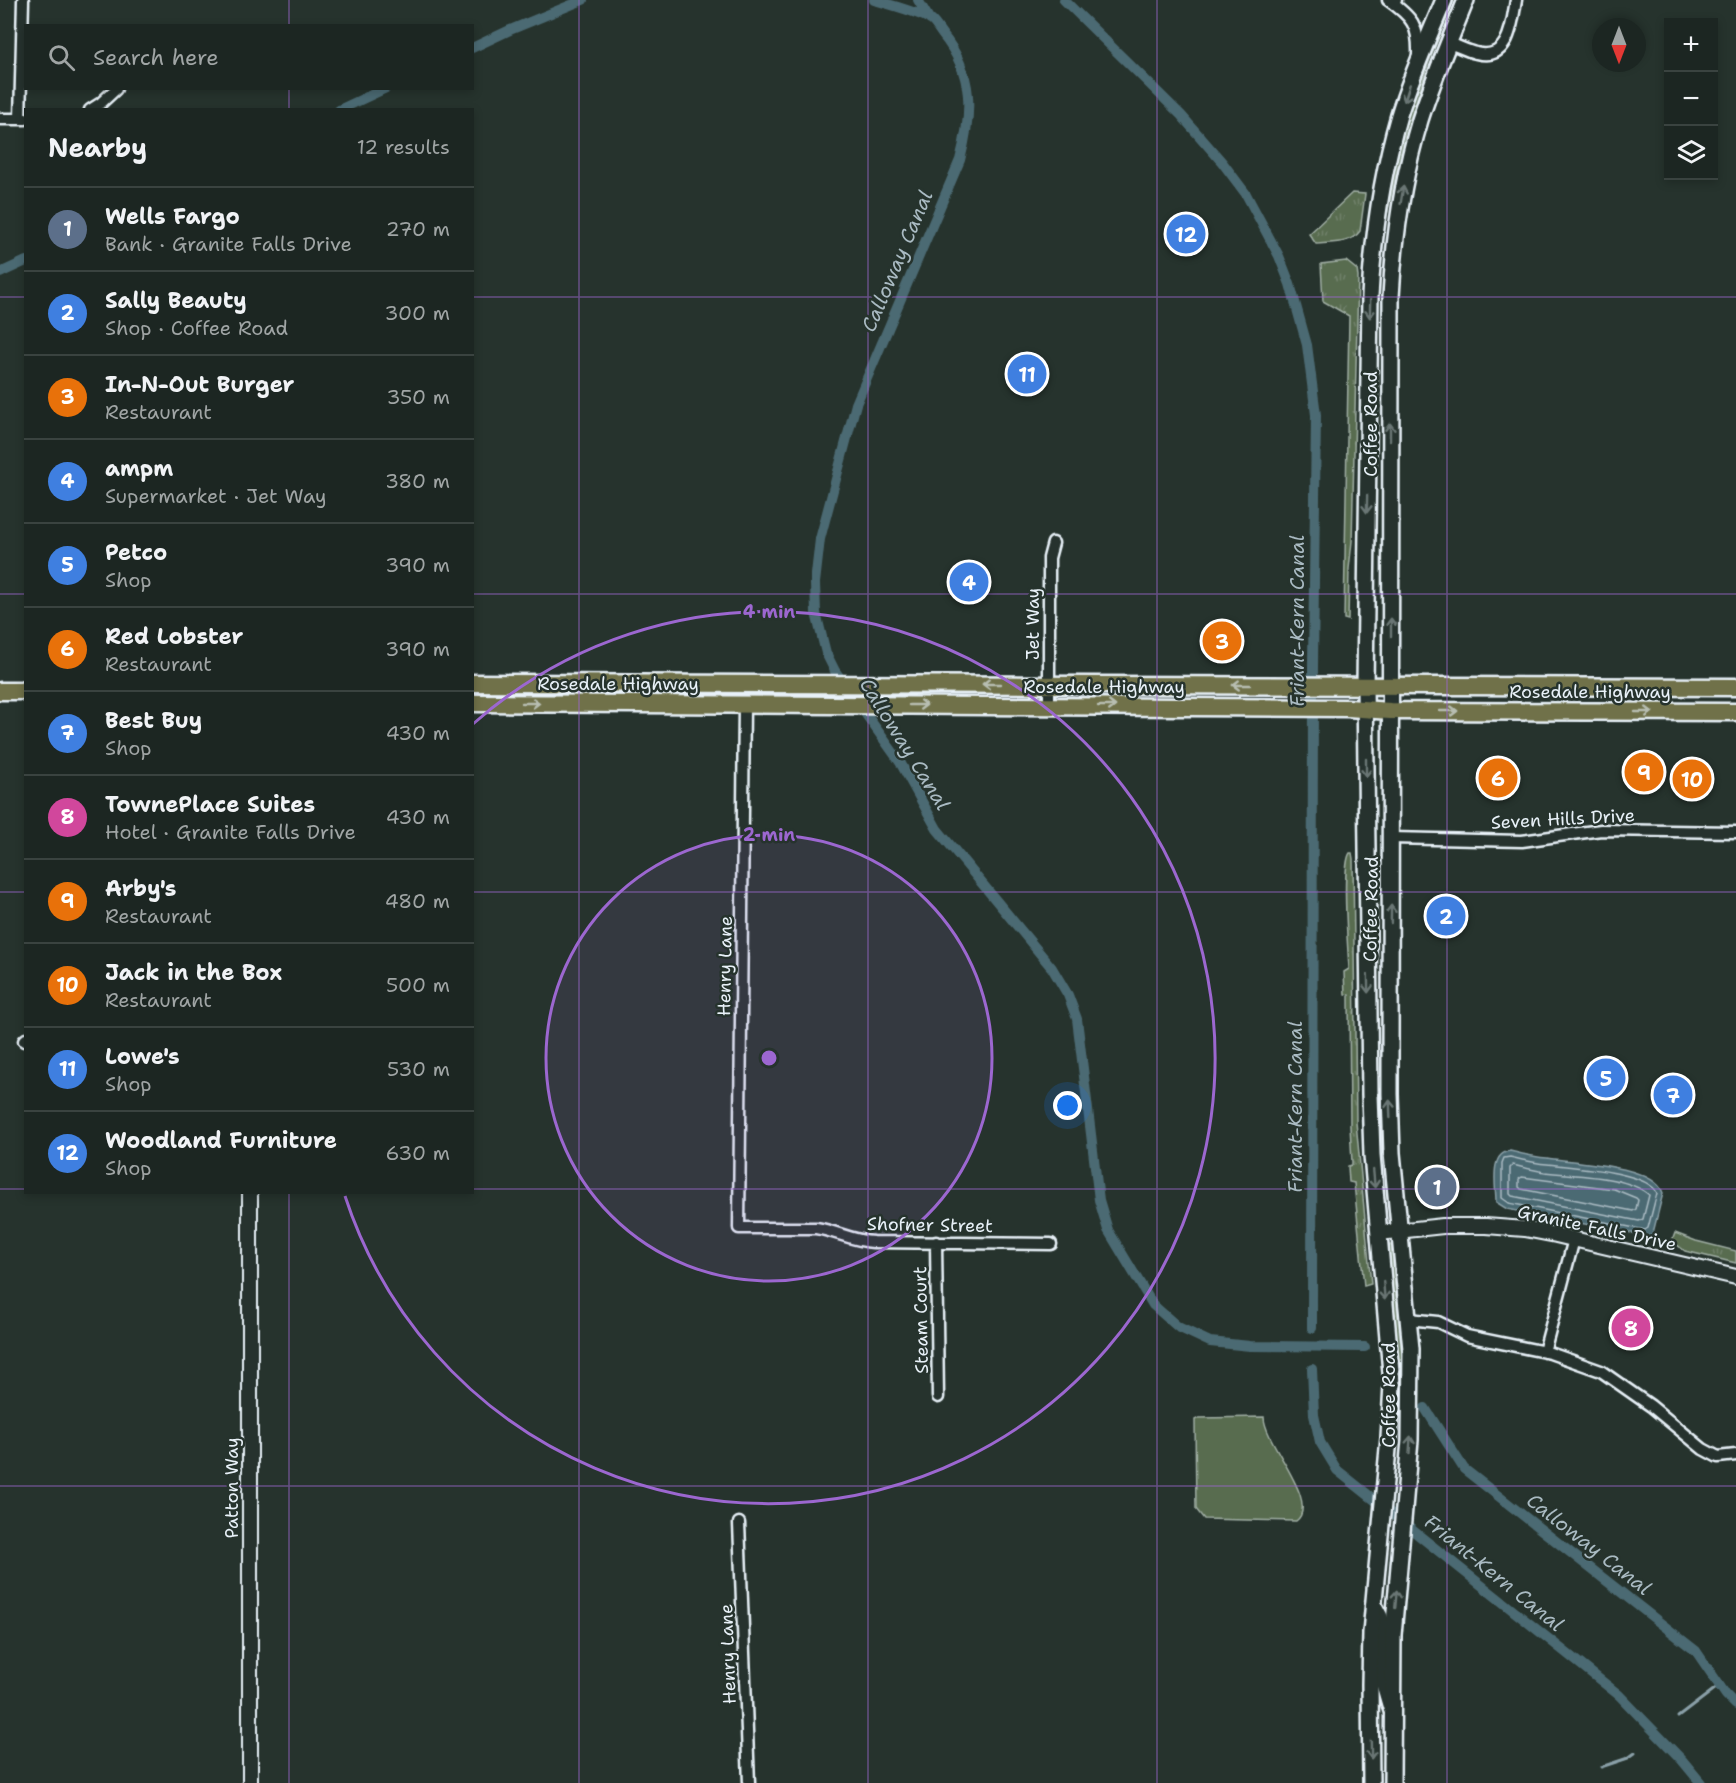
<!DOCTYPE html>
<meta charset="utf-8">
<style>
:root{--surface:#1c2622;--page:#29322f;--text:#f1f3f6;--muted:#a0a5a5;--line:#3a4340;--accent:#ffd166}
body{margin:0;font-family:"Shantell Sans",sans-serif;background:var(--page);color:var(--text)}
.controls{position:absolute;right:18px;top:18px;display:grid;overflow:hidden;border-radius:0px;box-shadow:0 3px 9px #0003}
.controls button{width:54px;height:54px;display:grid;place-items:center;padding:0;border:0;border-bottom:2px solid var(--line);background:var(--surface);color:var(--text);font:30px sans-serif}
.compass{position:absolute;left:1592px;top:18px;width:54px;height:54px;border-radius:50%;background:var(--surface);box-shadow:0 3px 9px #0003;rotate:180deg}
.you{position:absolute;left:1068px;top:1106px;width:21px;height:21px;margin:-15px;border:4px solid #fff;border-radius:50%;background:#1a73e8;box-shadow:0 0 0 9px #1a73e833}
.badge{display:grid;place-items:center;width:39px;height:39px;border-radius:50%;background:var(--accent);color:#fff;font-size:20px;font-weight:700}
.pin{position:absolute;translate:-50% -50%;border:3px solid #fff;box-shadow:0 2px 6px #0006}
.list{margin:0;padding:0;list-style:none}
h2{display:flex;justify-content:space-between;align-items:center;height:78px;margin:0;padding:0 24px;font-size:26px}
h2 small{font-size:20px;font-weight:400;color:var(--muted)}
.list li{display:grid;grid-template-columns:39px 1fr auto;gap:18px;align-items:center;box-sizing:border-box;height:84px;padding:0 24px;border-top:2px solid var(--line)}
.list b{display:block;font-size:22px;white-space:nowrap}
.list p{margin:0;font-size:20px;white-space:nowrap;color:var(--muted)}
.list em{font-size:20px;font-style:normal;color:var(--muted)}
.icon{flex:none;width:33px;height:33px;fill:none;stroke:currentColor;stroke-width:2;stroke-linecap:round;stroke-linejoin:round}
.map{position:relative;flex:none;width:1736px;height:1783px;overflow:hidden}
.search{position:absolute;background:var(--surface);box-shadow:0 3px 9px #0003;left:24px;top:24px;width:450px;height:66px;display:flex;align-items:center;gap:15px;box-sizing:border-box;padding:0 21px;border-radius:0px;color:var(--muted);font-size:22px}
.panel{position:absolute;background:var(--surface);box-shadow:0 3px 9px #0003;left:24px;top:108px;width:450px;height:1086px;border-radius:0px}
.map>svg:first-child{display:block}
.grass{fill:url(#grass-tufts);stroke:#a0aea4;stroke-width:1.5}
.pitch{fill:#586c50;stroke:#a0aea4;stroke-width:1.5}
.water{fill:#4c6a73;stroke:#8aa0a8;stroke-width:1.5}
.lines{fill:none;stroke-linecap:round;stroke-linejoin:round}
.shore{stroke:#aabbc3;stroke-width:1.5}
.stream{stroke:#8aa0a8;stroke-width:3}
.canal{stroke:#4c6a73;stroke-width:10}
.minor-casing{stroke:#e8f1f8;stroke-width:15}
.tertiary-casing{stroke:#e8f1f8;stroke-width:18}
.secondary-casing{stroke:#e8f1f8;stroke-width:20}
.primary-casing{stroke:#e8f1f8;stroke-width:21}
.minor{stroke:#26332d;stroke-width:10}
.tertiary{stroke:#26332d;stroke-width:14}
.secondary{stroke:#26332d;stroke-width:15}
.primary{stroke:#6f714a;stroke-width:16}
.oneway{stroke:#6a7674}
.oneway2{stroke:#b8beb2}
.grid{fill:none;stroke:#9c67d0;stroke-width:1.5;stroke-opacity:0.55}
.ring{fill:none;stroke:#9c67d0;stroke-width:3}
.labels{text-anchor:middle;dominant-baseline:central;stroke-width:5;stroke-linejoin:round;paint-order:stroke}
.street-label{font-size:18px;fill:#e8f1f8;stroke:#26332d}
.water-label{font-size:20px;font-style:italic;fill:#aabbc3;stroke:#26332d}
.centre{fill:#9c67d0;stroke:#26332d;stroke-width:3}
.ring-label{font-size:18px;text-anchor:middle;font-weight:bold;fill:#9c67d0;stroke:#26332d;stroke-width:5;stroke-linejoin:round;paint-order:stroke}
</style>
<div class="map">
<svg width="1736" height="1783" viewBox="0 0 1736 1783">
<defs>
<pattern id="grass-tufts" width="24" height="20" patternUnits="userSpaceOnUse" patternTransform="scale(1.5)"><rect width="24" height="20" fill="#586c50"/><path d="M3 7l-1-3M5 7V3M7 7l1-3M15 17l-1-3M17 17v-4M19 17l1-3" fill="none" stroke="#70816a"/></pattern>
</defs>
<rect width="100%" height="100%" fill="#26332d"/>
<filter id="ink" filterUnits="userSpaceOnUse"><feTurbulence type="fractalNoise" baseFrequency=".0167" numOctaves="2"/><feDisplacementMap in="SourceGraphic" scale="12" xChannelSelector="R" yChannelSelector="G"/><feConvolveMatrix kernelMatrix="1 2 1 2 8 2 1 2 1" color-interpolation-filters="sRGB"/></filter>
<g filter="url(#ink)">
<!-- grass -->
<path class="grass" d="M1450 0H1454L1429 62 1405 134 1382 237C1387 153 1420 77 1450 0Z
M1352 193 1365 194 1360 231C1350 245 1331 242 1316 244L1309 234Z
M1346 261 1357 270 1358 277 1352 541 1349 569 1348 620 1344 619 1349 316 1323 301 1321 264Z
M1350 853H1352L1353 859 1356 1122 1371 1284 1364 1286 1354 1183 1349 1182 1348 1166 1352 1165V1162L1350 1126 1349 995 1345 994 1344 972 1349 969C1348 949 1341 865 1350 853Z
M1675 1233 1696 1241 1736 1251V1263L1685 1251 1672 1241Z
M1390 1245H1391L1402 1360H1396L1387 1253Z"/>
<!-- pitch -->
<path class="pitch" d="M1264 1417C1264 1443 1321 1502 1296 1521L1204 1519 1196 1509 1195 1420 1199 1418Z"/>
<!-- water -->
<path class="water" d="M1510 1151C1522 1154 1534 1157 1547 1158 1573 1162 1654 1165 1663 1193L1652 1237 1507 1209 1496 1202C1496 1186 1489 1153 1510 1151Z"/>
<g class="lines">
<!-- shore -->
<path class="shore" d="M1510 1157C1522 1160 1534 1163 1547 1164 1570 1167 1648 1171 1657 1193L1648 1228 1645 1230 1509 1203 1502 1198V1163L1504 1158Z
M1513 1165C1524 1168 1534 1170 1545 1172 1574 1176 1627 1175 1649 1195L1643 1219 1639 1221 1512 1196 1510 1194V1168Z
M1522 1177 1614 1189 1636 1198 1638 1200 1636 1209 1633 1211 1521 1189 1519 1187V1179Z"/>
<!-- stream -->
<path class="stream" d="M1678 1717 1720 1685
M1601 1767 1628 1758 1635 1753"/>
<!-- canal -->
<path class="canal" d="M874 0C888 4 921 13 931 20 935 23 939 30 942 34 975 74 972 114 960 160L856 404 820 539 815 583 816 613 826 653 835 671 900 762 937 829 1052 968 1068 995 1077 1019 1099 1200 1108 1230 1153 1305 1178 1327 1210 1342 1250 1346 1365 1347
M918 0 930 20
M1064 0 1181 115 1222 162 1246 194 1279 256 1290 284 1307 345 1316 415 1313 667 1312 1328
M472 48 510 30 583 0
M339 110 386 88
M0 273 26 261
M1312 1369 1314 1415 1320 1442 1337 1470 1619 1695 1682 1760 1701 1783
M1425 1408 1464 1469 1696 1651 1726 1695 1736 1705"/>
<defs>
<path id="minor" d="M1396 0H1388C1412 17 1419 25 1418 55
M1449 43C1458 46 1467 51 1476 53 1510 62 1512 22 1516 0
M90 110 101 103 116 89
M0 119H26
M20 119 23 0
M744 704 739 1228H816C836 1231 853 1241 873 1242L1051 1244
M1049 706V558L1053 543
M1391 838 1522 841 1601 830 1736 832
M24 1041 26 1039
M936 1242 938 1397
M1408 1319 1438 1322 1467 1336 1550 1353 1601 1371 1651 1406 1703 1449 1718 1457 1736 1455
M1544 1352 1574 1239
M739 1523 749 1783
M1375 1602 1382 1615V1686L1389 1710"/>
<path id="tertiary" d="M1379 1233 1443 1226H1486L1525 1229 1556 1235 1736 1277
M250 1783V1192"/>
<path id="secondary" d="M1371 1783 1370 1684 1371 1633 1389 1438 1392 1384 1372 1155 1370 1094 1365 686 1370 296C1373 235 1382 174 1399 115 1411 76 1428 38 1444 0
M1392 1783 1393 1635 1410 1440 1411 1349 1392 1153 1390 1094 1391 297C1394 237 1403 177 1420 120 1433 79 1450 40 1466 0"/>
<path id="primary" d="M472 683 1736 687
M0 691H23L26 689
M472 703 1348 708 1390 711 1736 712"/>
</defs>
<!-- minor casing -->
<use href="#minor" class="minor-casing"/>
<!-- tertiary casing -->
<use href="#tertiary" class="tertiary-casing"/>
<!-- secondary casing -->
<use href="#secondary" class="secondary-casing"/>
<!-- primary casing -->
<use href="#primary" class="primary-casing"/>
<!-- minor -->
<use href="#minor" class="minor"/>
<!-- tertiary -->
<use href="#tertiary" class="tertiary"/>
<!-- secondary -->
<use href="#secondary" class="secondary"/>
<!-- primary -->
<use href="#primary" class="primary"/>
</g>
<!-- one-way arrows -->
<defs><path id="oneway-shaft" d="M-6 0H5M1.5-3L5.5 0L1.5 3" fill="none" stroke-width="1.6" stroke-linecap="round" stroke-linejoin="round" transform="scale(1.5)"/></defs>
<g class="oneway">
<use href="#oneway-shaft" transform="translate(1407 93) rotate(108)"/>
<use href="#oneway-shaft" transform="translate(1402 195) rotate(-81)"/>
<use href="#oneway-shaft" transform="translate(1370 309) rotate(91)"/>
<use href="#oneway-shaft" transform="translate(1390 432) rotate(-90)"/>
<use href="#oneway-shaft" transform="translate(1367 504) rotate(91)"/>
<use href="#oneway-shaft" transform="translate(1391 627) rotate(-90)"/>
<use href="#oneway-shaft" transform="translate(1366 768) rotate(90)"/>
<use href="#oneway-shaft" transform="translate(1391 914) rotate(-89)"/>
<use href="#oneway-shaft" transform="translate(1368 984) rotate(89)"/>
<use href="#oneway-shaft" transform="translate(1390 1109) rotate(-92)"/>
<use href="#oneway-shaft" transform="translate(1374 1179) rotate(85)"/>
<use href="#oneway-shaft" transform="translate(1384 1291) rotate(85)"/>
<use href="#oneway-shaft" transform="translate(1410 1445) rotate(-86)"/>
<use href="#oneway-shaft" transform="translate(1396 1599) rotate(-85)"/>
<use href="#oneway-shaft" transform="translate(1371 1750) rotate(89)"/>
</g>
<g class="oneway2">
<use href="#oneway-shaft" transform="translate(991 684) rotate(180)"/>
<use href="#oneway-shaft" transform="translate(1241 685) rotate(-180)"/>
<use href="#oneway-shaft" transform="translate(531 703)"/>
<use href="#oneway-shaft" transform="translate(918 705)"/>
<use href="#oneway-shaft" transform="translate(1107 706)"/>
<use href="#oneway-shaft" transform="translate(1449 711)"/>
<use href="#oneway-shaft" transform="translate(1644 712)"/>
</g>
</g>
<!-- grid -->
<path class="grid" d="M289 0V26M579 0V1783M868 0V1783M1157 0V1783M1447 0V1783M289 88V110M0 297H26M472 297H1736M0 594H26M472 594H1736M0 892H26M472 892H1736M0 1189H26M472 1189H1736M289 1192V1783M0 1486H1736"/>
<!-- distance rings -->
<circle cx="769" cy="1058" r="223" fill="#9c67d0" fill-opacity=".12"/>
<g class="ring">
<circle cx="769" cy="1058" r="223"/>
<path d="M473 724A446 446 0 1 1 345 1196"/>
</g>
<g class="labels">
<!-- street labels -->
<g class="street-label">
<text transform="translate(1371 424) rotate(-90)">Coffee Road</text>
<text transform="translate(1033 624) rotate(-90)">Jet Way</text>
<text x="618" y="684">Rosedale Highway</text>
<text x="1104" y="687">Rosedale Highway</text>
<text x="1590" y="692">Rosedale Highway</text>
<text transform="translate(1563 819) rotate(-3)">Seven Hills Drive</text>
<text transform="translate(1371 909) rotate(-89)">Coffee Road</text>
<text transform="translate(725 966) rotate(-89)">Henry Lane</text>
<text transform="translate(930 1225) rotate(1)">Shofner Street</text>
<text transform="translate(1597 1228) rotate(12)">Granite Falls Drive</text>
<text transform="translate(921 1320) rotate(-91)">Steam Court</text>
<text transform="translate(1389 1395) rotate(-90)">Coffee Road</text>
<text transform="translate(232 1488) rotate(-90)">Patton Way</text>
<text transform="translate(728 1654) rotate(-92)">Henry Lane</text>
</g>
<!-- water labels -->
<g class="water-label">
<text transform="translate(897 261) rotate(-67)">Calloway Canal</text>
<text transform="translate(1297 621) rotate(-90)">Friant-Kern Canal</text>
<text transform="translate(905 744) rotate(58)">Calloway Canal</text>
<text transform="translate(1295 1107) rotate(-90)">Friant-Kern Canal</text>
<text transform="translate(1589 1544) rotate(38)">Calloway Canal</text>
<text transform="translate(1494 1573) rotate(39)">Friant-Kern Canal</text>
</g>
</g>
<circle cx="769" cy="1058" r="9" class="centre"/>
<g class="ring-label">
<text x="769" y="618">4 min</text>
<text x="769" y="841">2 min</text>
</g>
</svg>
<div class="controls">
<button>+</button>
<button>−</button>
<button><svg class="icon" aria-label="layers" viewBox="0 0 24 24"><path d="M12 4l9 5-9 5-9-5zM3 14l9 5 9-5"/></svg></button>
</div>
<svg class="compass" viewBox="-18 -18 36 36"><path d="M0-13l5 13h-10z" fill="#e53935"/><path d="M0 13l5-13h-10z" fill="#a0a5a5"/></svg>
<div class="you"></div>
<div class="pin badge" style="left:1437px;top:1187px;background:#5c6f8a">1</div>
<div class="pin badge" style="left:1446px;top:916px;background:#3f7fe0">2</div>
<div class="pin badge" style="left:1222px;top:641px;background:#e8710a">3</div>
<div class="pin badge" style="left:969px;top:582px;background:#3f7fe0">4</div>
<div class="pin badge" style="left:1606px;top:1078px;background:#3f7fe0">5</div>
<div class="pin badge" style="left:1498px;top:778px;background:#e8710a">6</div>
<div class="pin badge" style="left:1673px;top:1095px;background:#3f7fe0">7</div>
<div class="pin badge" style="left:1631px;top:1328px;background:#d1479c">8</div>
<div class="pin badge" style="left:1644px;top:772px;background:#e8710a">9</div>
<div class="pin badge" style="left:1692px;top:779px;background:#e8710a">10</div>
<div class="pin badge" style="left:1027px;top:374px;background:#3f7fe0">11</div>
<div class="pin badge" style="left:1186px;top:234px;background:#3f7fe0">12</div>
<div class="search"><svg class="icon" aria-label="search" viewBox="0 0 24 24"><circle cx="10" cy="10" r="6"/><path d="M15 15l6 6"/></svg>Search here</div>
<section class="panel">
<h2>Nearby<small>12 results</small></h2>
<ul class="list">
<li><span class="badge" style="background:#5c6f8a">1</span><div><b>Wells Fargo</b><p>Bank · Granite Falls Drive</p></div><em>270 m</em></li>
<li><span class="badge" style="background:#3f7fe0">2</span><div><b>Sally Beauty</b><p>Shop · Coffee Road</p></div><em>300 m</em></li>
<li><span class="badge" style="background:#e8710a">3</span><div><b>In-N-Out Burger</b><p>Restaurant</p></div><em>350 m</em></li>
<li><span class="badge" style="background:#3f7fe0">4</span><div><b>ampm</b><p>Supermarket · Jet Way</p></div><em>380 m</em></li>
<li><span class="badge" style="background:#3f7fe0">5</span><div><b>Petco</b><p>Shop</p></div><em>390 m</em></li>
<li><span class="badge" style="background:#e8710a">6</span><div><b>Red Lobster</b><p>Restaurant</p></div><em>390 m</em></li>
<li><span class="badge" style="background:#3f7fe0">7</span><div><b>Best Buy</b><p>Shop</p></div><em>430 m</em></li>
<li><span class="badge" style="background:#d1479c">8</span><div><b>TownePlace Suites</b><p>Hotel · Granite Falls Drive</p></div><em>430 m</em></li>
<li><span class="badge" style="background:#e8710a">9</span><div><b>Arby's</b><p>Restaurant</p></div><em>480 m</em></li>
<li><span class="badge" style="background:#e8710a">10</span><div><b>Jack in the Box</b><p>Restaurant</p></div><em>500 m</em></li>
<li><span class="badge" style="background:#3f7fe0">11</span><div><b>Lowe's</b><p>Shop</p></div><em>530 m</em></li>
<li><span class="badge" style="background:#3f7fe0">12</span><div><b>Woodland Furniture</b><p>Shop</p></div><em>630 m</em></li>
</ul>
</section>
</div>
